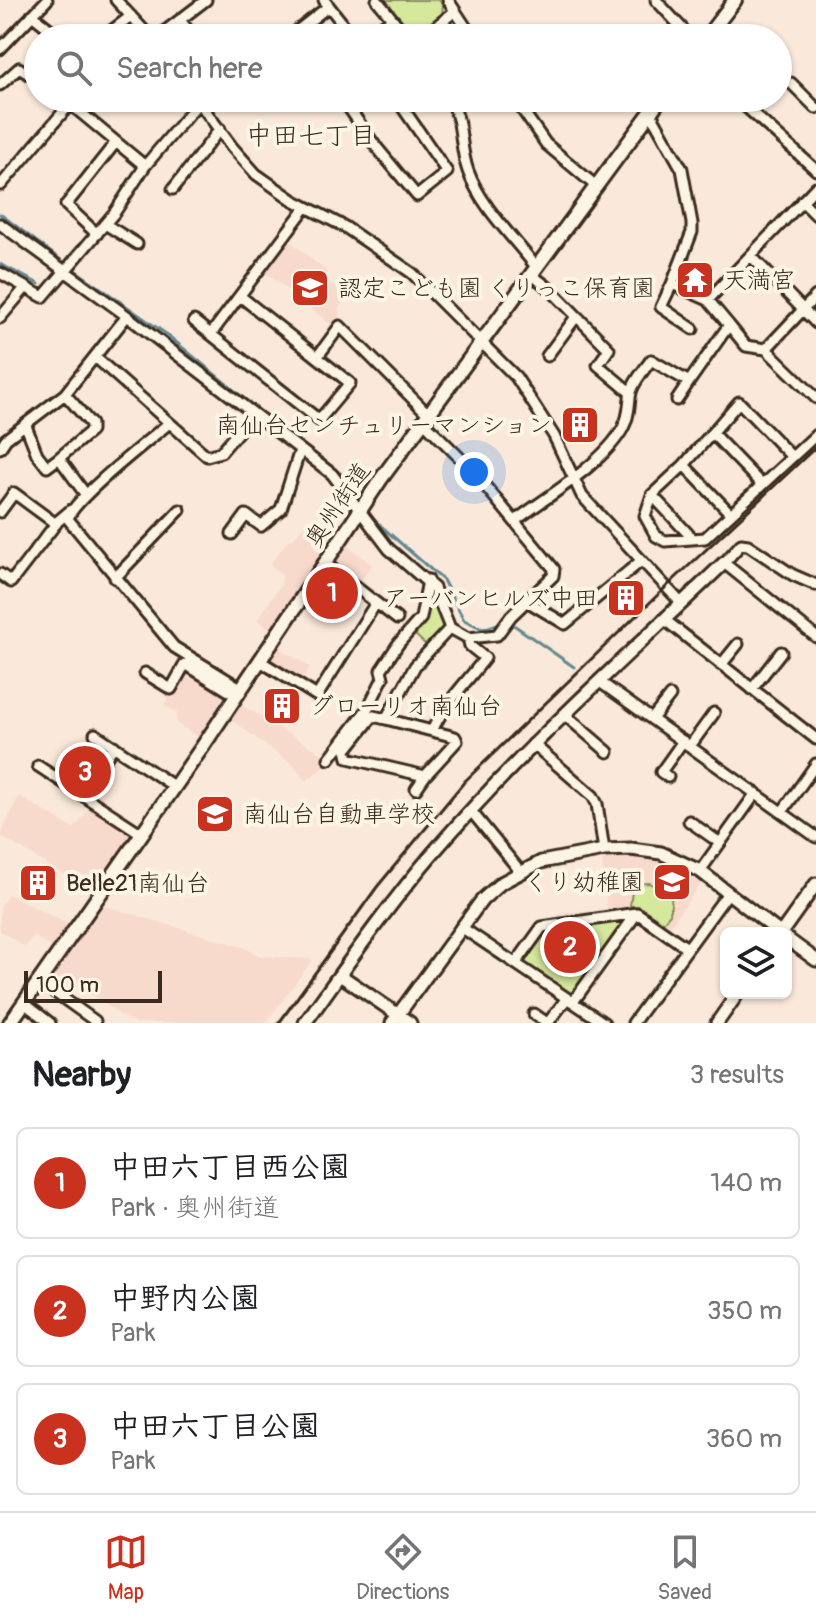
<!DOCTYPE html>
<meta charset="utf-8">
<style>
:root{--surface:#fff;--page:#f6f6f6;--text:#202124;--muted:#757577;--line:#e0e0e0;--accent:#c8321e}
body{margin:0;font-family:Pangolin,"Klee One",sans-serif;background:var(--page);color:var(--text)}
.controls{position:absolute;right:24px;bottom:24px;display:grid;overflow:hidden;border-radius:12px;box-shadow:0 2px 6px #0004}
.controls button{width:72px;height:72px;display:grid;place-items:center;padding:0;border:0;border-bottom:2px solid var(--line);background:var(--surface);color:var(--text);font:40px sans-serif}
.scale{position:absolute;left:24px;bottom:20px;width:138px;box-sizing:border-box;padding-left:8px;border:4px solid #3b2a1e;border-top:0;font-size:22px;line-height:28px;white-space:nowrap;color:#3b2a1e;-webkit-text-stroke:6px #fcf5e5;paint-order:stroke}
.you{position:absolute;left:474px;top:472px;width:28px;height:28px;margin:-20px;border:6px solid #fff;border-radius:50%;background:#1a73e8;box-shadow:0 0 0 12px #1a73e833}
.badge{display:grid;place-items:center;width:52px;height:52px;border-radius:50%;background:var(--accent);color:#fff;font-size:26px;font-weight:700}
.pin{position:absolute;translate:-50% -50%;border:4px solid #fff;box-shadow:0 2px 8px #0006}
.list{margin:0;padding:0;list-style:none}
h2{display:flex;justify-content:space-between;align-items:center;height:104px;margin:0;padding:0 32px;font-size:34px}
h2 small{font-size:26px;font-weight:400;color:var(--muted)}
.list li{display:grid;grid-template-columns:52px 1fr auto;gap:24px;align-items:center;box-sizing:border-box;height:112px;margin:0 16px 16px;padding:0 16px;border:2px solid var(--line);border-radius:12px}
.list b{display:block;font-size:30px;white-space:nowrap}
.list p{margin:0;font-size:26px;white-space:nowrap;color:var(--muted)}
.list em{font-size:26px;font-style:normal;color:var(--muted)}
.icon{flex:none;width:44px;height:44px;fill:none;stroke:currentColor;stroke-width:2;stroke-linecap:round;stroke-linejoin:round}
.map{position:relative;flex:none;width:816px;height:1023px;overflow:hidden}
.search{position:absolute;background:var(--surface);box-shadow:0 2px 6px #0004;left:24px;right:24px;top:24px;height:88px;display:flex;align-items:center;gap:20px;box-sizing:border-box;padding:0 28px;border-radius:44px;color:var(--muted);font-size:30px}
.sheet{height:488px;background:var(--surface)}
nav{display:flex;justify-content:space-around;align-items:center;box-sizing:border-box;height:112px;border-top:2px solid var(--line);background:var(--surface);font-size:22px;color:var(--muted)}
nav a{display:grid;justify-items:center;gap:4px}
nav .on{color:var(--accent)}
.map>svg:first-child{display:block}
.built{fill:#f7dacc}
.green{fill:#d6e89c;stroke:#88895d;stroke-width:2}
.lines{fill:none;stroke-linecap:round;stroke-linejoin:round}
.stream{stroke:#648892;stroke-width:3}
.minor-casing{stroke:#3b2a1e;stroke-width:15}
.tertiary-casing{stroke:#3b2a1e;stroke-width:17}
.secondary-casing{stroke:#3b2a1e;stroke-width:18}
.minor{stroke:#fcf5e5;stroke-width:9}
.tertiary{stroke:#fcf5e5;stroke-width:11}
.secondary{stroke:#fcf5e5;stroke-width:12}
.rail{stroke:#3b2a1e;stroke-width:3}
.labels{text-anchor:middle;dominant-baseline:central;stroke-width:8;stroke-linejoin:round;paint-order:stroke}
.poi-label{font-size:24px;fill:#3b2a1e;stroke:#fcf5e5;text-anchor:start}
.street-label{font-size:24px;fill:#3b2a1e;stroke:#fcf5e5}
.neighbourhood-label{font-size:26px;fill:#3b2a1e;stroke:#fcf5e5}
</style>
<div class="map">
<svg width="816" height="1023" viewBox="0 0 816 1023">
<rect width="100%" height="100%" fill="#fae9da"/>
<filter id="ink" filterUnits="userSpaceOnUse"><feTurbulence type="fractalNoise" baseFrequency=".0125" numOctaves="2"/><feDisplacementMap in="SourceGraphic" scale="16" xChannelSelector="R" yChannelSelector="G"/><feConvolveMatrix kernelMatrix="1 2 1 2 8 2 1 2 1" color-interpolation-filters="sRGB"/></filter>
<g filter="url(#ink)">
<!-- built -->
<path class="built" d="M289 240 327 272 323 278 347 297 338 309 340 321 335 328 264 271Z
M303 527 308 529 316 542 314 548 324 555 272 630 257 620 281 584 282 575 270 564 289 539 292 540Z
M346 544 372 565 358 584 333 564Z
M277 647 310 667 301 683 268 662Z
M185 668 229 694 200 738 176 723 177 713 164 705Z
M240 704 333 760 306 781 293 765 230 719Z
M19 796 74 829 92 804 134 832 93 892 0 836Z
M631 856 668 864 701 883 668 929 637 909 607 913 602 859Z
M8 894 70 925 54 949 33 936 25 947 0 931V907Z
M102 905 243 947 260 956 313 959 266 1023H136L124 1018 71 979 59 994 46 984Z"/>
<!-- green -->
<path class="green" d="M385 0H439L443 5 442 14 417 33 410 34Z
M330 571 353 589 344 603 333 597 323 613 308 602Z
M431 588 447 626 428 647 413 633 424 620Z
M649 883 672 893 670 914 663 922 638 906H630L633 884Z
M622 919 625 924 573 995H568L522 963 545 931Z"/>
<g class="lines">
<!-- stream -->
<path class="stream" d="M0 214 66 264
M0 264 39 284
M72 268 166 334 275 424
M310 451 344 476 359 497
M374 520 443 580 464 620 483 629 501 623
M508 621 574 667"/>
<defs>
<path id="minor" d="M116 0 151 38
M324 0 354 38
M377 0 408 38
M448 0 473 38
M656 0 691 38
M32 15 61 38
M180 20 194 38
M252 36 253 38
M102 38 131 16
M156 38 206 0
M288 38 329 6
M365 38 391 20
M422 38 455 11
M0 49 47 0
M791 83 816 108
M0 85 19 68 38 80
M63 98 145 166
M196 98 232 147 256 174 293 200 345 227 412 273 516 377 554 436 582 496 682 604
M342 98 374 144 417 196 447 172 396 98
M450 98C464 124 459 146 468 171 481 207 514 238 537 268
M514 98 546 144 597 187
M736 98 816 170
M1 185 70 104
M173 189 220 129
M802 201 816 215
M0 224 127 316 332 474 389 549 434 588 450 628 468 638 497 635 511 616 553 576 554 569 472 470 423 421
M105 224 137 244
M97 234 66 205 116 142
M751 256 816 323
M0 273 43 297 115 212 145 166 199 102
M532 275 549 288 609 349 598 365 631 393
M672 284 661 307 693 329
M708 300 816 187
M0 318 26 287
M194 321 319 420 350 383 240 296
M729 325 746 346 766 349 816 398
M211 334 306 207
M766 349 816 296
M318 356 340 326 428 414
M547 356 576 317
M95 357 207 456 221 452 253 414
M65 394 91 424V431L59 458 86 495
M677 400 689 382
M168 424C148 441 73 499 68 519L174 647 242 689
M26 426 37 454 47 467 59 458
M712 433 762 485
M0 448 6 439 65 394 127 316
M792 457 739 402 684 465 652 495 645 516 656 536 665 541 705 538 816 435
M684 465 731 514
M652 495 693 539
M0 512 14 493 56 524
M515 521C548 496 604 463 623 428 631 412 628 405 631 392 634 381 645 369 651 360L689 382 729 325 708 300 672 284 692 232V223L682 169 650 112
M232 534 246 515 261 526 281 509 300 450
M326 564 397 619
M0 574 11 582 58 521 71 510
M115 578 180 510
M816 585 793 575 748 545 741 544 724 563 816 637
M527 601 565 624 641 561
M665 620 816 739
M260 661 317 696 376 603
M721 665 738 644
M145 673 171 689 185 664 237 696
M600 682 816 837
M752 689 781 652
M565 715 608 752
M386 719 455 737 457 741 425 776 348 758 346 750 373 716 386 719 415 666 450 628
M652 719 670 696
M432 731C444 704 467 682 485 658L470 646 468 638
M95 734 175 787
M533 744 593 796 597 804 604 850
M690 746 714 713
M329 759 368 708 383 678 381 670 399 643 421 618 428 580
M38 766 142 834
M668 777 661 772 683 741
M416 789 425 776
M82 793 114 746
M471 811 520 871
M782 812 816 764
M689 821 720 843
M700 871 756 793
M461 927 604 1023
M516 963 542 927 637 913 687 948
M39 981 95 1021
M573 1002 637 913
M24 1003 50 1023
M534 1014 547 1023
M548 1023 567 998
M633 1023 728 893"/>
<path id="tertiary" d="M781 933 816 884
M786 938 816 960
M340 975 410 1023
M305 1023C346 966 387 907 432 854 522 749 625 658 724 563
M392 1023 482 900 501 883 541 862 604 850 631 849 661 853 700 871 780 933
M717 1023 738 993"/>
<path id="secondary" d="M706 38 735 0
M10 1023 203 746 381 479 661 98"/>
</defs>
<!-- minor casing -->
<use href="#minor" class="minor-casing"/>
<!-- tertiary casing -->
<use href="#tertiary" class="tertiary-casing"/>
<!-- secondary casing -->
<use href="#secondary" class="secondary-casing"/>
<!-- minor -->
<use href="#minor" class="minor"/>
<!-- tertiary -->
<use href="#tertiary" class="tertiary"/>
<!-- secondary -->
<use href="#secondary" class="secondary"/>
<!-- rail -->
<path class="rail" d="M279 1023 377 887 465 781 666 587 816 447"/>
</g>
</g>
<!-- icons -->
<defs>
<symbol id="temple-square" viewBox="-11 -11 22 22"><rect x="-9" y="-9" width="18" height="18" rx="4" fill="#c8321e" stroke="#fcf5e5"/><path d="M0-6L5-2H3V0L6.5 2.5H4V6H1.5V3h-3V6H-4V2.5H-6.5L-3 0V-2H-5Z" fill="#fff"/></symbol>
<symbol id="school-square" viewBox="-11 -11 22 22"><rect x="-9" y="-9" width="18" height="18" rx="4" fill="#c8321e" stroke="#fcf5e5"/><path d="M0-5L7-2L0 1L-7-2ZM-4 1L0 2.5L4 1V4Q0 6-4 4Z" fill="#fff"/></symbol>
<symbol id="building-square" viewBox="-11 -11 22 22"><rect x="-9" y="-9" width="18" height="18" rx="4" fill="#c8321e" stroke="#fcf5e5"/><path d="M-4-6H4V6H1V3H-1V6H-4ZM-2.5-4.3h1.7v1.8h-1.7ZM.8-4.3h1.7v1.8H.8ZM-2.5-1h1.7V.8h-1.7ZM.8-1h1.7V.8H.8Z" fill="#fff"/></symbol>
</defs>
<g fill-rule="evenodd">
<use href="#temple-square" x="673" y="258" width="44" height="44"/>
<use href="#school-square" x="288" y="266" width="44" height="44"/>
<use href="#building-square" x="558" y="403" width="44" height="44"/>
<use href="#building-square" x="604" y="576" width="44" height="44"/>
<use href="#building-square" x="260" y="684" width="44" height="44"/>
<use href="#school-square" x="193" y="792" width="44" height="44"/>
<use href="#school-square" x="650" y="860" width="44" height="44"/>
<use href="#building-square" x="16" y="861" width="44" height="44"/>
</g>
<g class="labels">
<!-- poi labels -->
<g class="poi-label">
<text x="723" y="280">天満宮</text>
<text x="338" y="288">認定こども園 くりっこ保育園</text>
<text x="552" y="425" text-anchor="end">南仙台センチュリーマンション</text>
<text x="598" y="598" text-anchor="end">アーバンヒルズ中田</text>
<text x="310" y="706">グローリオ南仙台</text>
<text x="243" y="814">南仙台自動車学校</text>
<text x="644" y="882" text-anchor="end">くり幼稚園</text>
<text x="66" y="883">Belle21南仙台</text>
</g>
<!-- street labels -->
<g class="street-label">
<text transform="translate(338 505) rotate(-56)">奥州街道</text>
</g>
<!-- neighbourhood labels -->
<g class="neighbourhood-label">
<text x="311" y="136">中田七丁目</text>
</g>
</g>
</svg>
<div class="controls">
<button><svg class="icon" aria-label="layers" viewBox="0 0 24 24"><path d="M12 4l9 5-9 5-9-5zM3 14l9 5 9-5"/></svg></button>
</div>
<div class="scale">100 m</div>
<div class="you"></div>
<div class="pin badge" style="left:332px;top:593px">1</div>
<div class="pin badge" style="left:570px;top:947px">2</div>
<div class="pin badge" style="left:85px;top:772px">3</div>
<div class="search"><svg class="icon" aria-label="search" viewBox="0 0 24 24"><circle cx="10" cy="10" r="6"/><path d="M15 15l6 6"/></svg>Search here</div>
</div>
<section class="sheet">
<h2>Nearby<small>3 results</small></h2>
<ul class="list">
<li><span class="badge">1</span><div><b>中田六丁目西公園</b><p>Park · 奥州街道</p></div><em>140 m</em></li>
<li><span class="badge">2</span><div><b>中野内公園</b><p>Park</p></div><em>350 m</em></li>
<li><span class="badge">3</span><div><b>中田六丁目公園</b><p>Park</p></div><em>360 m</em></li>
</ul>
</section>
<nav>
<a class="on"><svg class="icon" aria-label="map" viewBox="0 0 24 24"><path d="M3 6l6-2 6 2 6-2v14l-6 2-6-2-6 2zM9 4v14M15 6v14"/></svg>Map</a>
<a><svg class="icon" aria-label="directions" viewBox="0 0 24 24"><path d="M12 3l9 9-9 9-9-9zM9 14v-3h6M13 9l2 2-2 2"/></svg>Directions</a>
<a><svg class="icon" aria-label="saved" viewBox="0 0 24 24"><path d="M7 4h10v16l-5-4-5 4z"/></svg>Saved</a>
</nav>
